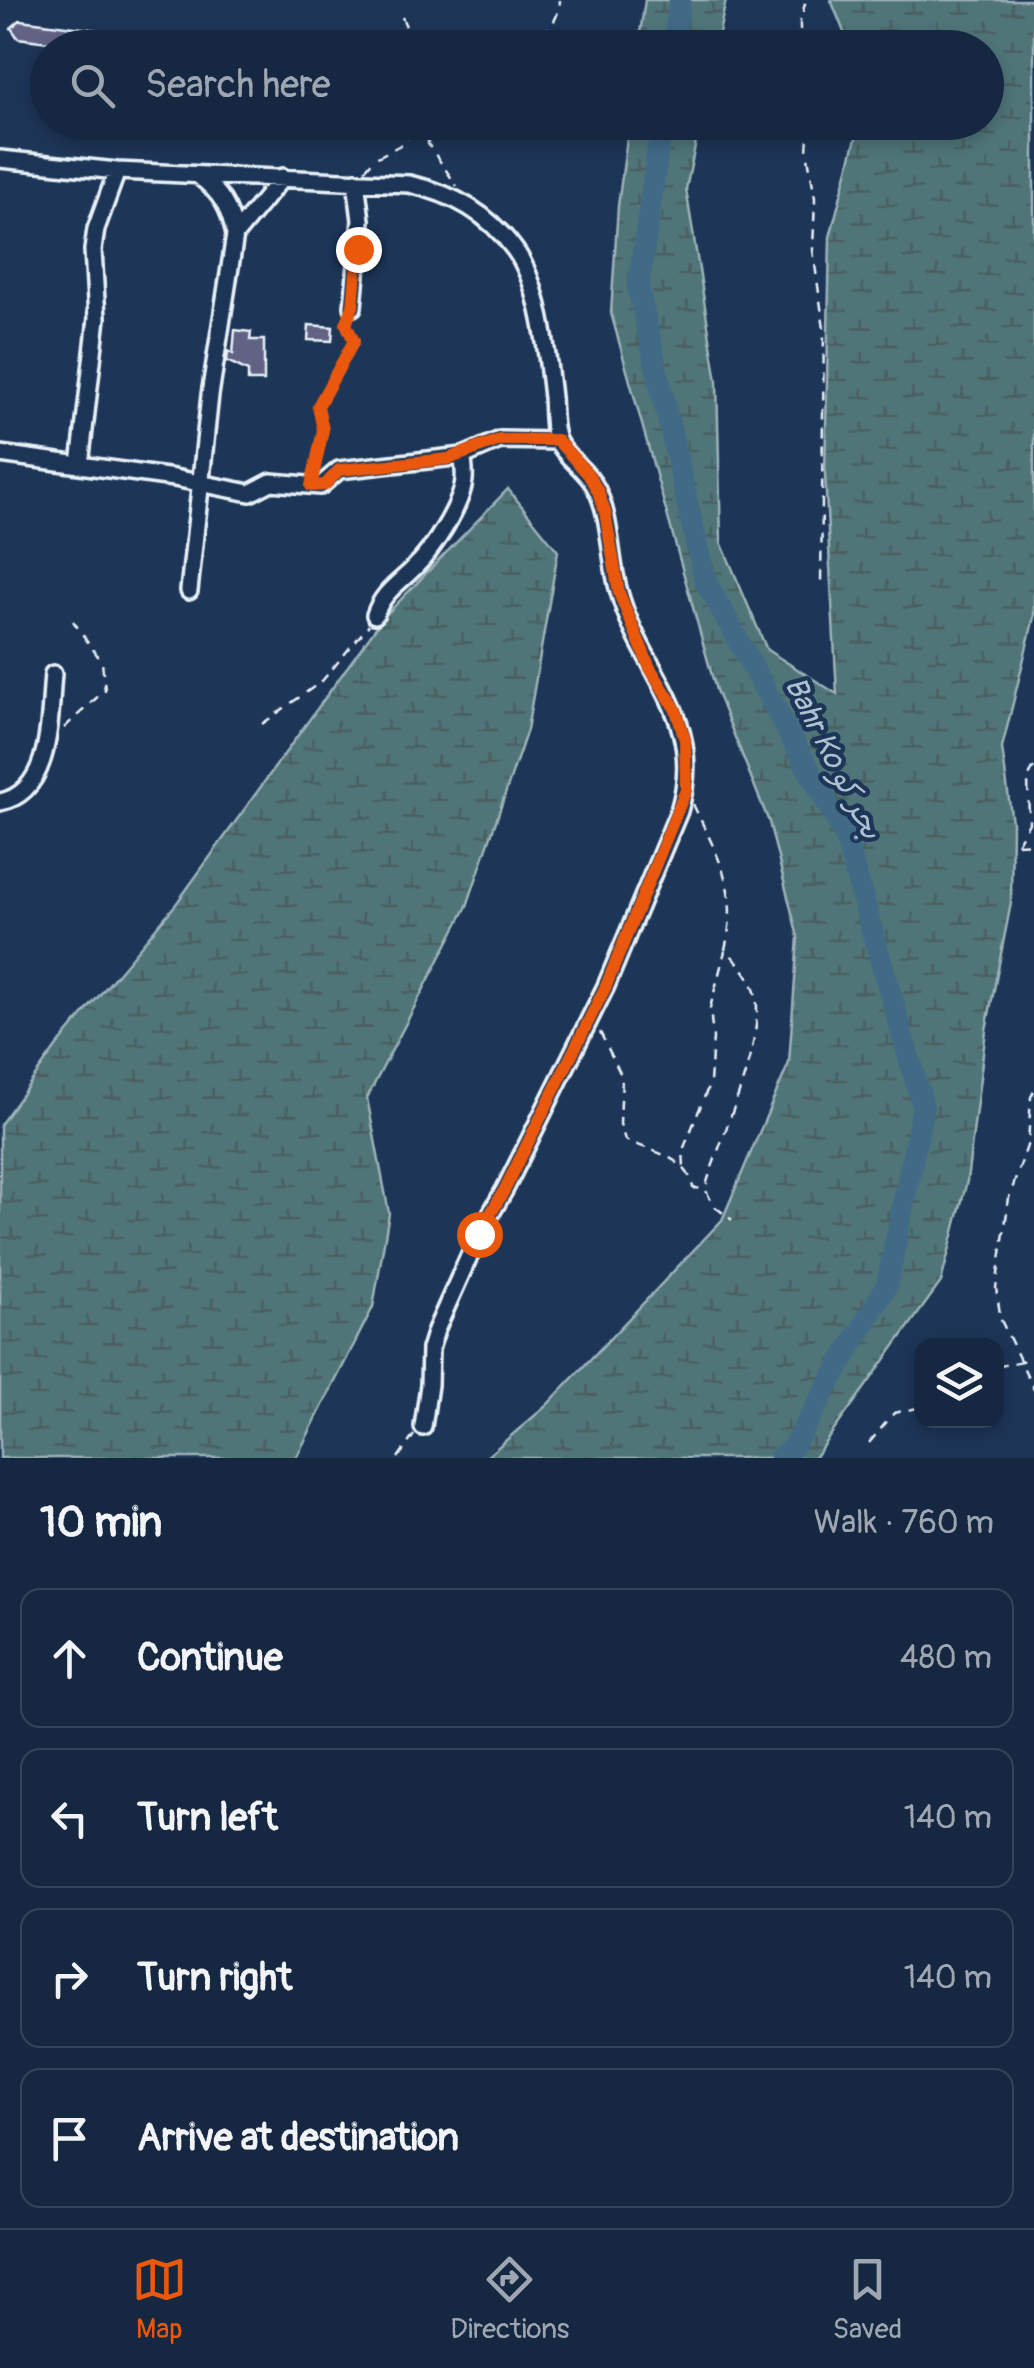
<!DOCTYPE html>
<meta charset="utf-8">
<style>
:root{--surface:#162841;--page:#23344c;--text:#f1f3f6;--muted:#9ea6b1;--line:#35445a;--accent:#ea580c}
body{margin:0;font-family:Pangolin,"Playpen Sans Arabic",sans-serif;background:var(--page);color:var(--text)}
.controls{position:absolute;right:30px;bottom:30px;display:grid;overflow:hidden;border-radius:20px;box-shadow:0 5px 15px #0003}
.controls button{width:90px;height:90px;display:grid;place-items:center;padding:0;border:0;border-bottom:2px solid var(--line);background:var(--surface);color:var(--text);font:50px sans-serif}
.stop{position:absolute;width:30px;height:30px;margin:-22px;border:8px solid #ea580c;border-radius:50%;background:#fff}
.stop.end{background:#ea580c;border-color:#fff;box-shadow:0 2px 10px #0008}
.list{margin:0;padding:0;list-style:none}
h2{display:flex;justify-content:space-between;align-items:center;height:130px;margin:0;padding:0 40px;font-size:42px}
h2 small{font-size:32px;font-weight:400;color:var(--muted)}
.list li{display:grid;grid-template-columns:65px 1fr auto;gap:30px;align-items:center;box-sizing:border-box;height:140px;margin:0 20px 20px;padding:0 20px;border:2px solid var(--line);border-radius:20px}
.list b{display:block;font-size:38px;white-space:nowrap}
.list em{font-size:32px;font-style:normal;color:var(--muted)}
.icon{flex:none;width:55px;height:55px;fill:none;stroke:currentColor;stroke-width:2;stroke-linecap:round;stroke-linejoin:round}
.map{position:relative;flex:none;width:1034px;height:1458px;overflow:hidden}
.search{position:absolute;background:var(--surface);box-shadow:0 5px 15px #0003;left:30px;right:30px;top:30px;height:110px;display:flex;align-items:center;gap:25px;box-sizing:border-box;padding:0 35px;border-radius:55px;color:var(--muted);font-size:38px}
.sheet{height:770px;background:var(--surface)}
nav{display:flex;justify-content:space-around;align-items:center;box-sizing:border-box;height:140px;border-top:2px solid var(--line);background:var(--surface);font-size:28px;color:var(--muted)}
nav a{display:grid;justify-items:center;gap:5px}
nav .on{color:var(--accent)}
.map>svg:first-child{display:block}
.wetland{fill:url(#wetland-marsh);stroke:#9cb3b8;stroke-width:2.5}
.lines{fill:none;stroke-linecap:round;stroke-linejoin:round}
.river{stroke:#406b86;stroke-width:22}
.building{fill:#626285;stroke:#e8f1f8;stroke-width:2.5}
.street-casing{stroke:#e8f1f8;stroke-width:22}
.path{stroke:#e8f1f8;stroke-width:2.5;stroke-dasharray:10 8;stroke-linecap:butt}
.street{stroke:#1d3557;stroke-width:15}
.route{stroke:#ea580c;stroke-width:12}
.labels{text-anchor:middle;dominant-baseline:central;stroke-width:9;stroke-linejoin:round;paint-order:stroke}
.water-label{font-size:30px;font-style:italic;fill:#adc2d0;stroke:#1d3557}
</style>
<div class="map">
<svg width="1034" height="1458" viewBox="0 0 1034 1458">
<defs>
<pattern id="wetland-marsh" width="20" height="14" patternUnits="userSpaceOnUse" patternTransform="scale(2.5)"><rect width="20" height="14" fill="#507578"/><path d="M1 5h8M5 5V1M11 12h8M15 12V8" fill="none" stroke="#4b5e61"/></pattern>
</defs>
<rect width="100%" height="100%" fill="#1d3557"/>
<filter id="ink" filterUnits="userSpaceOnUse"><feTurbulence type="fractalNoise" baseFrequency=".01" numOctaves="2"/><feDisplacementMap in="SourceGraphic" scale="20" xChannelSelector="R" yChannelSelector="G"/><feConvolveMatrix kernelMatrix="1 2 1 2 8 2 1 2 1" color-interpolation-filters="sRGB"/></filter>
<g filter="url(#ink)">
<!-- wetland -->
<path class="wetland" d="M645 0H726L716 47H638Z
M831 0H1034V617L1002 748 1012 822 1011 903 986 1030 967 1181 941 1282 814 1458H485L546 1406 722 1220 789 1063 798 937 769 822 716 690 611 313 618 206 629 123H700L686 189 717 381 721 542 767 650 837 694 825 475 830 237 860 123 986 122V48L850 47Z
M508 489 558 551 527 730 467 906 367 1098 389 1213 373 1307 296 1458H0V1125L56 1047 176 904 382 619Z"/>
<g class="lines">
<!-- river -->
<path class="river" d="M673 48 680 0
M662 122 638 288 705 580 844 834 923 1106 887 1285 792 1448 780 1458"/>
</g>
<!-- building -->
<path class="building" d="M20 20 97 30 105 40 95 48 66 44 57 47 48 42 18 38 11 28Z
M309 325 333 327 332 341 308 340Z
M235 330 251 332 250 340H264V381H248V371L227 361 228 351 233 354Z"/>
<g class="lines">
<defs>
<path id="street" d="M0 159 117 171 409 184C454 194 488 213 515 250 541 286 547 354 552 397 553 409 552 430 558 442 567 459 587 470 596 488 612 520 609 558 619 592 642 674 707 718 679 811L606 986 505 1189 479 1234 436 1330 430 1349 429 1385 423 1427
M235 235 283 177
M353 307 361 220 356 181
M0 454 174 478 250 493 271 482 320 486 339 470 463 456 500 440 557 441
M80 465 97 318 93 250 96 229 117 171
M189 591 210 395 235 235C230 208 221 193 199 176
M375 615C383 592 397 585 414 568 432 551 462 505 464 480 465 472 463 464 463 456
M0 802C53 792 49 715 53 674"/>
</defs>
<!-- street casing -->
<use href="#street" class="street-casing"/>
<!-- path -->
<path class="path" d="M402 17 415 48
M508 48C535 38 558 32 560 0
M800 48V22L806 0
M423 122 428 133V144L457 186
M809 122 807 151 815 198 813 250 824 329 821 585
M365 170 374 159 404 143 420 122
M315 470 323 431 319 406 355 341 347 320
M262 724 322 681 369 625
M64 728 105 690 102 662 73 621
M693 804C718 857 740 890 725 949 736 960 747 972 753 986 772 1031 718 1142 705 1189
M1017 844 1029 823 1028 778 1034 767
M1017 844 1034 843
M600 1032 622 1077 620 1124 625 1140C650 1151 689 1157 693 1188L705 1189 714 1206 732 1220
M1034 1091 1031 1097 1028 1143 1009 1198 996 1288 1001 1320 1034 1390
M684 1166 683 1150 710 1083 713 1038 710 1008 725 951
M996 1367 1034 1358
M869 1443 894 1413 922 1407
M398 1458 414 1435"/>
<!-- street -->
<use href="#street" class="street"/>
</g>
</g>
<g class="lines" filter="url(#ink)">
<!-- route -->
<path class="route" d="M358 249 353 307 346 324 354 341 318 406 323 430 311 486 325 485 339 470 448 459 500 440H557L588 474 598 491 605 512 619 593 650 668 676 710 685 740 686 790 606 986 505 1189 479 1234"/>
</g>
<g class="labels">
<!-- water labels -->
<g class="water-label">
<text transform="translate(833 758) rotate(63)">Bahr Ko بحر كو</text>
</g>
</g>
</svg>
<div class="controls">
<button><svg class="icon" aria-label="layers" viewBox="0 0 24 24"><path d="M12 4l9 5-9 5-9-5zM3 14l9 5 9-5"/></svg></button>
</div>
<div class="stop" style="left:479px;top:1234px"></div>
<div class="stop end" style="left:358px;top:249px"></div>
<div class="search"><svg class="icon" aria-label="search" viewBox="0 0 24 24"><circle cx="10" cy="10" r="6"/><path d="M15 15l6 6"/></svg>Search here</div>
</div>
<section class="sheet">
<h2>10 min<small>Walk · 760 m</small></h2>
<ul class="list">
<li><svg class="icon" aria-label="ahead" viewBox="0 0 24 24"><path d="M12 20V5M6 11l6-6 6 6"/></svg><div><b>Continue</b></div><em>480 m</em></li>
<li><svg class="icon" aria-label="left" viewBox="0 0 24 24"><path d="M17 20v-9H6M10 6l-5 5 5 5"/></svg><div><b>Turn left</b></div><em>140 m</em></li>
<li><svg class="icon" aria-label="right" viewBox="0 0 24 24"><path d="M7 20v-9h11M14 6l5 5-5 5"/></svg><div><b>Turn right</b></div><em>140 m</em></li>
<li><svg class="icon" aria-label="arrive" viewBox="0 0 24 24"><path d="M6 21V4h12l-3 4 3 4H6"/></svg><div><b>Arrive at destination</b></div></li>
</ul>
</section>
<nav>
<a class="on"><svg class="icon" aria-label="map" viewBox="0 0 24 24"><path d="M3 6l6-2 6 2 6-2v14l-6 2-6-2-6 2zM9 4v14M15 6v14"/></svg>Map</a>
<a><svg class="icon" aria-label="directions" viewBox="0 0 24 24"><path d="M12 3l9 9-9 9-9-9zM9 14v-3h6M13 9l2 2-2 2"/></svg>Directions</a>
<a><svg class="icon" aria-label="saved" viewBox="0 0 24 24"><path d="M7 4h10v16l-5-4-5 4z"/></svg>Saved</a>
</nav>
